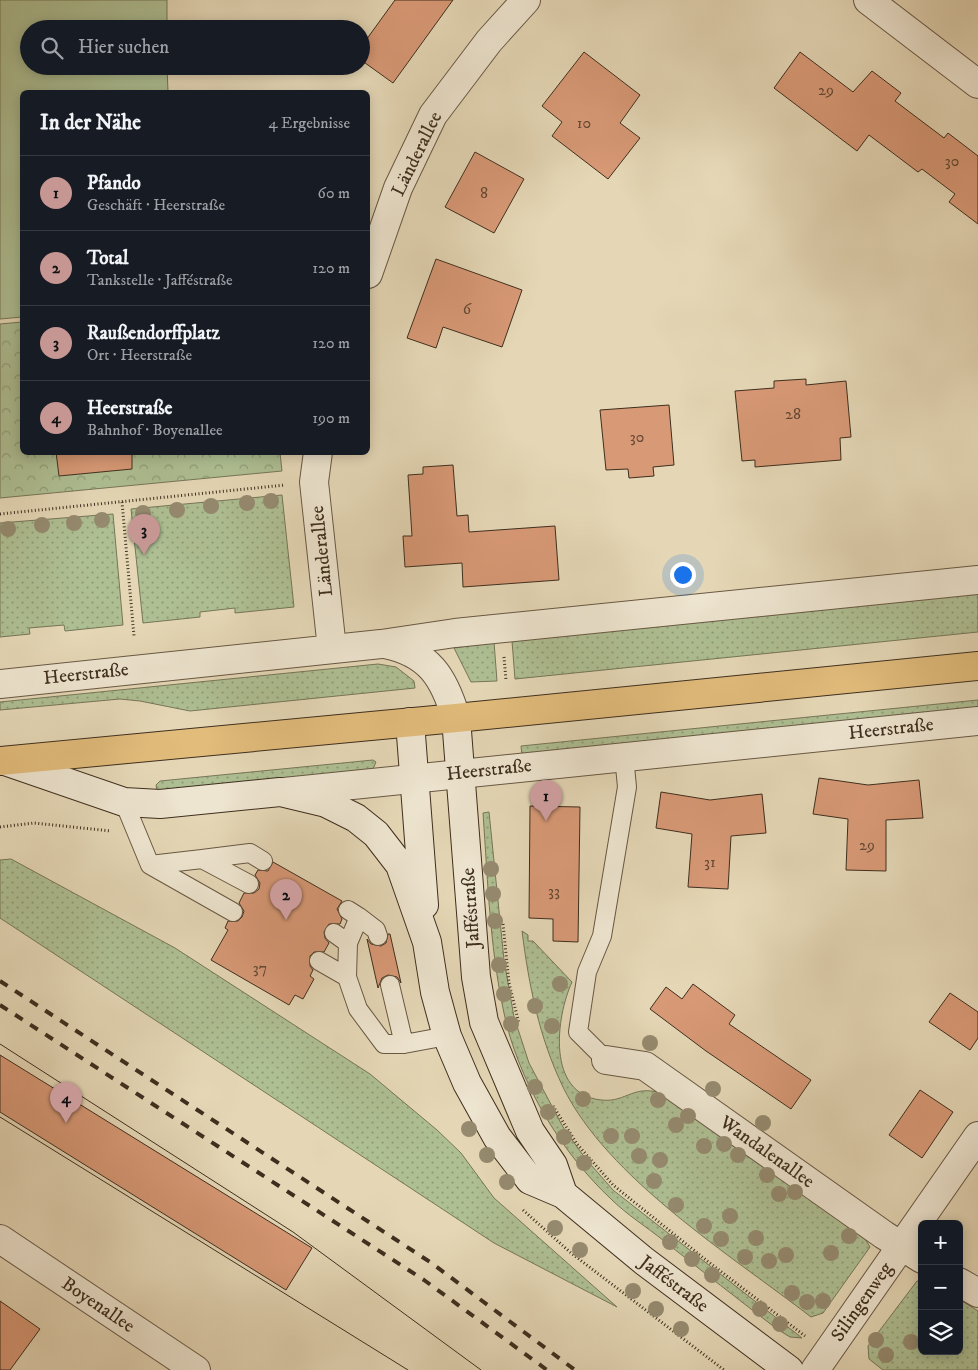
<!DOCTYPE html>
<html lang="de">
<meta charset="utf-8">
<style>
:root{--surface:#171b24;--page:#242831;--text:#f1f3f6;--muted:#9ea1a6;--line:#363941;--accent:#c59692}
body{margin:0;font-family:"IM FELL DW Pica",serif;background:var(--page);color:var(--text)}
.controls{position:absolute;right:15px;bottom:15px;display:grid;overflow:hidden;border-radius:8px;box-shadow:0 2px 12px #0003}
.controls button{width:45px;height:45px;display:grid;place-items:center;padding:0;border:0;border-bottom:1px solid var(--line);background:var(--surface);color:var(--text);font:25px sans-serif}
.you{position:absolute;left:682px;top:574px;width:18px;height:18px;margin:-12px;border:4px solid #fff;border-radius:50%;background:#1a73e8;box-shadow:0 0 0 8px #1a73e833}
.badge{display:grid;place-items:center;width:32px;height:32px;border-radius:50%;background:var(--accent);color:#111;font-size:16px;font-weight:700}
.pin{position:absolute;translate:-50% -41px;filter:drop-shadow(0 1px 2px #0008)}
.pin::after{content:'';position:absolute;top:26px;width:18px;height:15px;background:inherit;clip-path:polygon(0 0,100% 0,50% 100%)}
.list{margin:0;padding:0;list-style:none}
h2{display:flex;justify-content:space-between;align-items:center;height:65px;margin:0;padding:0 20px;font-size:21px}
h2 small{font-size:16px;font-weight:400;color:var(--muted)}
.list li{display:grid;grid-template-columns:32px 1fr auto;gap:15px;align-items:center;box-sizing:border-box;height:75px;padding:0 20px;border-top:1px solid var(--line)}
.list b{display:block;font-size:19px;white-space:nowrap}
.list p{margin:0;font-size:16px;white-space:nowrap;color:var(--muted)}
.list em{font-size:16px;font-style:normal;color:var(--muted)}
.icon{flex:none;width:28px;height:28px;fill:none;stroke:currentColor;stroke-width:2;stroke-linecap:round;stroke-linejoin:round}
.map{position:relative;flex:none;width:978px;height:1370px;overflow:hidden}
.search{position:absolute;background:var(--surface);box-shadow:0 2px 12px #0003;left:20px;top:20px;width:350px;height:55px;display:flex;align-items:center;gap:12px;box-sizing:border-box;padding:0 18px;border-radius:28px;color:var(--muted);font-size:19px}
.panel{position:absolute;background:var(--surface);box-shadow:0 2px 12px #0003;left:20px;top:90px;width:350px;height:365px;border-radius:8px}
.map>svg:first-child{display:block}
.grass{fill:url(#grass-dots);stroke:#767658}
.park{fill:url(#park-crowns);stroke:#767658}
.pitch{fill:#aebf93;stroke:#767658}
.building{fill:#d89976;stroke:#3e2e1e}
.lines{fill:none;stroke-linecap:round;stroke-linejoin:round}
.service-casing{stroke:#685844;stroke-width:20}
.minor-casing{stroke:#685844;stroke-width:30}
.secondary-casing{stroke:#3e2e1e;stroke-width:30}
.primary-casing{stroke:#3e2e1e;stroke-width:30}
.path{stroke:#3e2e1e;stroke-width:3;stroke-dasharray:1 2.5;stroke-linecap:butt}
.service{stroke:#eee5d0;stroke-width:18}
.minor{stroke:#eee5d0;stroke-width:28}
.secondary{stroke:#eee5d0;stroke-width:28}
.primary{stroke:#e2bc7b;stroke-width:28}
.tram{stroke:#3e2e1e;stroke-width:1}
.rail{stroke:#3e2e1e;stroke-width:4;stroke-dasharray:9 9;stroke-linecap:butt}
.tree{fill:#958a6f}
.labels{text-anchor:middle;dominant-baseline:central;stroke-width:5;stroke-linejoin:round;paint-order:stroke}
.number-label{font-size:16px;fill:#644934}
.street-label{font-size:19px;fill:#3e2e1e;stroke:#eee5d0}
</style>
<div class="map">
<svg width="978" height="1370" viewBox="0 0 978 1370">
<defs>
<pattern id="grass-dots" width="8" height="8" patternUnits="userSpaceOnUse" patternTransform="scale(1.25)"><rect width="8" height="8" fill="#aebf93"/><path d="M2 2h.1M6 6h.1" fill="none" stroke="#8f9c77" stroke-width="1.8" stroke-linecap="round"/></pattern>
<pattern id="park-crowns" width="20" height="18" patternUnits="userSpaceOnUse" patternTransform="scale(1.25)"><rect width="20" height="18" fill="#aebf93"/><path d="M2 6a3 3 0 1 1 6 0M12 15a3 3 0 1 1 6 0" fill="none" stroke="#8f9c77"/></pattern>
</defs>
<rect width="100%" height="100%" fill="#e5d7b6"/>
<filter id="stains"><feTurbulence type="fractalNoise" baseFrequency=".004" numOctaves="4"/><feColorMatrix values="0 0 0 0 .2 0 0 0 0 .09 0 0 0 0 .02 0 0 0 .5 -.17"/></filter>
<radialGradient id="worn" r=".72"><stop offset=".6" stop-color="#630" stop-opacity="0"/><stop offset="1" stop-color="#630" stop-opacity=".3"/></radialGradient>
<!-- grass -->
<path class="grass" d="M282 495 294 607 235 613V608L200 612V617L143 623 131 509Z
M113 514 123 625 65 631 64 625 29 628 30 634 0 637V523Z
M978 593V632L515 679 512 641Z
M494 642 497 681 471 682 454 648Z
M378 664 396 667 414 681 415 688 190 711 140 701 120 699 0 710V702Z
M978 700V709L522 755 521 746Z
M373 760 376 762 373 769 161 793 157 791 156 785 160 781Z
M489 812 504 960 514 1017 529 1063 563 1127 585 1158 613 1190 802 1338 790 1337 777 1329C739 1300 702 1271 664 1241 647 1227 627 1215 611 1199 563 1154 524 1090 507 1026 490 957 488 883 483 813Z
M11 859 175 948 370 1074 437 1130 461 1153 494 1198 617 1307 494 1243 0 918V860Z
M522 931 528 935V941H533L572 982C556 1017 546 1094 601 1100 628 1103 633 1082 667 1095L861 1232 870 1247 823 1313 811 1317C732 1256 607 1178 563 1087 539 1037 529 986 522 931Z
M917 1281H922V1351H959V1299L978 1311V1370H883L869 1359 868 1346Z"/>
<!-- park -->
<path class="park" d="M22 322V452L280 453 282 471 0 498V324Z"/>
<!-- pitch -->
<path class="pitch" d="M0 0H167V29H29V66H167L168 92H22V317L0 319Z"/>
<!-- building -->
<path class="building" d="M395 0H453L393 83 361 60V47Z
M584 52 640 95 620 123 640 138 608 179 552 136 562 122 542 106Z
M800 52 853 92 872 71 901 93 895 101 944 138 948 133 978 156V224L949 202 955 194 922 169 918 172 869 135 857 151 774 88Z
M475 152 524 179 494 233 445 207Z
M436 259 522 290 502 347 443 327 436 348 407 338Z
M806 379V385L846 381 851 437 840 438 841 460 755 467V460L742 461 735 391 774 388V381Z
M669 405 674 465 653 467 654 476 629 478 628 469 606 470 600 410Z
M56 452H132V469L59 476Z
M453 465 457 516 468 515 469 532 555 526 559 580 463 587 462 563 405 567 403 536H412L408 475 423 474V467Z
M819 778 868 785 919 780 923 818 886 820V871L846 870 848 819 813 814Z
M661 792 710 800 762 794 766 833 731 836 728 889 688 887 692 834 656 828Z
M530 806 580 807 578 942 553 941V919L529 918Z
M273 862 342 901 337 909 342 919 340 924H329L324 932 325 938 329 943 324 952H314L310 956V966L313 970 310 976 314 979 303 999 295 995 289 1005 211 960 228 930 225 928 228 921H238L242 917 244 911 239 903 244 893H254L259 889 260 883 255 875 258 870 268 871Z
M388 934H390L401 983 397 977 388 975 382 978 378 988 367 939 371 944 381 946 386 943Z
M693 984 735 1015 729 1024 811 1080 791 1109 706 1051 650 1009 666 987 682 999Z
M950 993 978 1012V1038L970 1050 929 1022Z
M0 1055 312 1248 286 1290 0 1112Z
M920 1090 953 1112 922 1158 889 1135Z
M0 1301 40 1329 10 1370H0Z"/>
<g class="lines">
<defs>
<path id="service" d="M124 802 150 865 233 912
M202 859 250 853 263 861
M150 865 202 859 249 884
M348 910 359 917 348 943
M359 917 376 930 378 936
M334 933 348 943 347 977
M319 961 347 977 358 1009 384 1044H404L447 1036
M390 985 404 1044
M606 1060 578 1032 587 972 602 936 627 787 624 756"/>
<path id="minor" d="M868 0 978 84
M368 274 398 188 433 115 489 41 526 0
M318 452 314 482 332 649
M385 644C429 653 444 677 456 718
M0 684 381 644 455 633 978 580
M284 792 978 721
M606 1060 645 1066 884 1235 922 1259
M0 1239 196 1370
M959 1282 978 1293
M815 1370 978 1136"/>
<path id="secondary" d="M456 718 476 977 484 1022 530 1131 553 1165 563 1194
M410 722 424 905
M5 761 124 802 160 804 280 792 326 803 356 818 376 834 400 865 427 942 435 992 447 1036 467 1083 497 1137 530 1180 563 1194 644 1261 789 1370"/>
<path id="primary" d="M0 761 456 718 978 666"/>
</defs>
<!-- service casing -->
<use href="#service" class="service-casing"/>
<!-- minor casing -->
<use href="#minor" class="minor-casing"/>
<!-- secondary casing -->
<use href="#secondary" class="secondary-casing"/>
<!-- primary casing -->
<use href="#primary" class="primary-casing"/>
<!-- path -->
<path class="path" d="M122 502 134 636
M0 514 285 485
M504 657 506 680
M0 827 34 823 111 831
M503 924 509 983 519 1024
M553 1106 577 1144 613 1185 706 1260 805 1336
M523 1210 571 1253 724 1370"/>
<!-- service -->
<use href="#service" class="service"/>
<!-- minor -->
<use href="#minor" class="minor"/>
<!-- secondary -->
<use href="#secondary" class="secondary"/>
<!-- primary -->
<use href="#primary" class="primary"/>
<!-- tram -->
<path class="tram" d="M0 1044 293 1232 481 1370
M0 1117 408 1370"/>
<!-- rail -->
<path class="rail" d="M0 981 430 1262 575 1370
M0 1005 424 1280 547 1370"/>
</g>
<!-- trees -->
<g class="tree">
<circle cx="271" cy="501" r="8"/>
<circle cx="247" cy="503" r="8"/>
<circle cx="211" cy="506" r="8"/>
<circle cx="177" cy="510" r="8"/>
<circle cx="143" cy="513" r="8"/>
<circle cx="102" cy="520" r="8"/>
<circle cx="74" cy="523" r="8"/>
<circle cx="42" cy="525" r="8"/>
<circle cx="8" cy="529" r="8"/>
<circle cx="491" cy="869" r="8"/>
<circle cx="493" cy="894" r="8"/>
<circle cx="495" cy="921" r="8"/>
<circle cx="499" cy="965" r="8"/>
<circle cx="560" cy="984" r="8"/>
<circle cx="504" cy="994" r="8"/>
<circle cx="535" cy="1006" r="8"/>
<circle cx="511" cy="1024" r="8"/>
<circle cx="552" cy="1026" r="8"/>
<circle cx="650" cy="1043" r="8"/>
<circle cx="535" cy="1087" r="8"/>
<circle cx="713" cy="1089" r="8"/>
<circle cx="583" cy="1099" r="8"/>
<circle cx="658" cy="1100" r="8"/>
<circle cx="548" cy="1112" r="8"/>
<circle cx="688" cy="1116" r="8"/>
<circle cx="763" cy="1123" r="8"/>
<circle cx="676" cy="1125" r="8"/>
<circle cx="469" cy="1129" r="8"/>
<circle cx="611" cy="1136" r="8"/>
<circle cx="632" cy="1136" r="8"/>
<circle cx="564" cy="1137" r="8"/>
<circle cx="724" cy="1144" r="8"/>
<circle cx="704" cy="1146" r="8"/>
<circle cx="487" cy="1155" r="8"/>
<circle cx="738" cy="1155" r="8"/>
<circle cx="639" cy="1156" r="8"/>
<circle cx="660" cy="1160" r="8"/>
<circle cx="584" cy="1163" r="8"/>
<circle cx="767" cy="1175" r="8"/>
<circle cx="654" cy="1181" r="8"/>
<circle cx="507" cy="1182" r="8"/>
<circle cx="795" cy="1192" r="8"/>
<circle cx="779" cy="1194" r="8"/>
<circle cx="676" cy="1205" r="8"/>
<circle cx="730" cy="1216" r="8"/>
<circle cx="704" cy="1226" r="8"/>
<circle cx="555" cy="1228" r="8"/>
<circle cx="849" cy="1236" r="8"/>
<circle cx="756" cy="1238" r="8"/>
<circle cx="721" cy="1239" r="8"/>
<circle cx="670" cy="1242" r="8"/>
<circle cx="580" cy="1250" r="8"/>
<circle cx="831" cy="1253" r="8"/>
<circle cx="786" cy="1255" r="8"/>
<circle cx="745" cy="1257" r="8"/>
<circle cx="692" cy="1259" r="8"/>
<circle cx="769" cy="1261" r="8"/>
<circle cx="712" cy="1275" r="8"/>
<circle cx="633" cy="1291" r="8"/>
<circle cx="792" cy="1293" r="8"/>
<circle cx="823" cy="1301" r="8"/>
<circle cx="807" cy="1302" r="8"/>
<circle cx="656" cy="1309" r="8"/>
<circle cx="760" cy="1309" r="8"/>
<circle cx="780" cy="1324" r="8"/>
<circle cx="681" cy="1329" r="8"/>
<circle cx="876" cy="1340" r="8"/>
<circle cx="911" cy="1342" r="8"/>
<circle cx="886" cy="1355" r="8"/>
</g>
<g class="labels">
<!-- number labels -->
<g class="number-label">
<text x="826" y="90">29</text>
<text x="584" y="123">10</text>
<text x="952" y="161">30</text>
<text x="484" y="193">8</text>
<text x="467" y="309">6</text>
<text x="793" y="414">28</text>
<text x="637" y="437">30</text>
<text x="867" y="845">29</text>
<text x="710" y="862">31</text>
<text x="554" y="891">33</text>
<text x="260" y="968">37</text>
</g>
<!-- street labels -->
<g class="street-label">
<text transform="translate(417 154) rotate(-64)">Länderallee</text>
<text transform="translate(322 551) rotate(-96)">Länderallee</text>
<text transform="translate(86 674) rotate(-6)">Heerstraße</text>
<text transform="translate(891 729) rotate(-6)">Heerstraße</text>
<text transform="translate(489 770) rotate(-6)">Heerstraße</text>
<text transform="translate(471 908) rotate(-94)">Jafféstraße</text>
<text transform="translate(767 1152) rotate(35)">Wandalenallee</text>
<text transform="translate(674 1284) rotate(37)">Jafféstraße</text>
<text transform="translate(862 1302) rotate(-55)">Silingenweg</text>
<text transform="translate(98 1305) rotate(34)">Boyenallee</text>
</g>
</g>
<rect width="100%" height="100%" filter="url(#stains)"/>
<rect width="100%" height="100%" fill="url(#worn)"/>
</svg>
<div class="controls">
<button>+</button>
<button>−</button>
<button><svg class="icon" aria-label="layers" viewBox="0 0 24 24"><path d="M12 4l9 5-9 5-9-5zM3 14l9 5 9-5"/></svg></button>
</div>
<div class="you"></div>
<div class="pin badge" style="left:546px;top:821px">1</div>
<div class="pin badge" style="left:286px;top:920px">2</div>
<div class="pin badge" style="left:144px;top:555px">3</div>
<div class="pin badge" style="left:66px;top:1123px">4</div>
<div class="search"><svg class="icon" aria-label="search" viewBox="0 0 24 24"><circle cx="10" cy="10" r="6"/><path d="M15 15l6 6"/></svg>Hier suchen</div>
<section class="panel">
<h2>In der Nähe<small>4 Ergebnisse</small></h2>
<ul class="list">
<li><span class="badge">1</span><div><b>Pfando</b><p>Geschäft · Heerstraße</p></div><em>60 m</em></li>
<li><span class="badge">2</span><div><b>Total</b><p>Tankstelle · Jafféstraße</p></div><em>120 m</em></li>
<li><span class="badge">3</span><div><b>Raußendorffplatz</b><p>Ort · Heerstraße</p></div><em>120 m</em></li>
<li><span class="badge">4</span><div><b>Heerstraße</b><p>Bahnhof · Boyenallee</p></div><em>190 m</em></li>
</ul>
</section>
</div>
